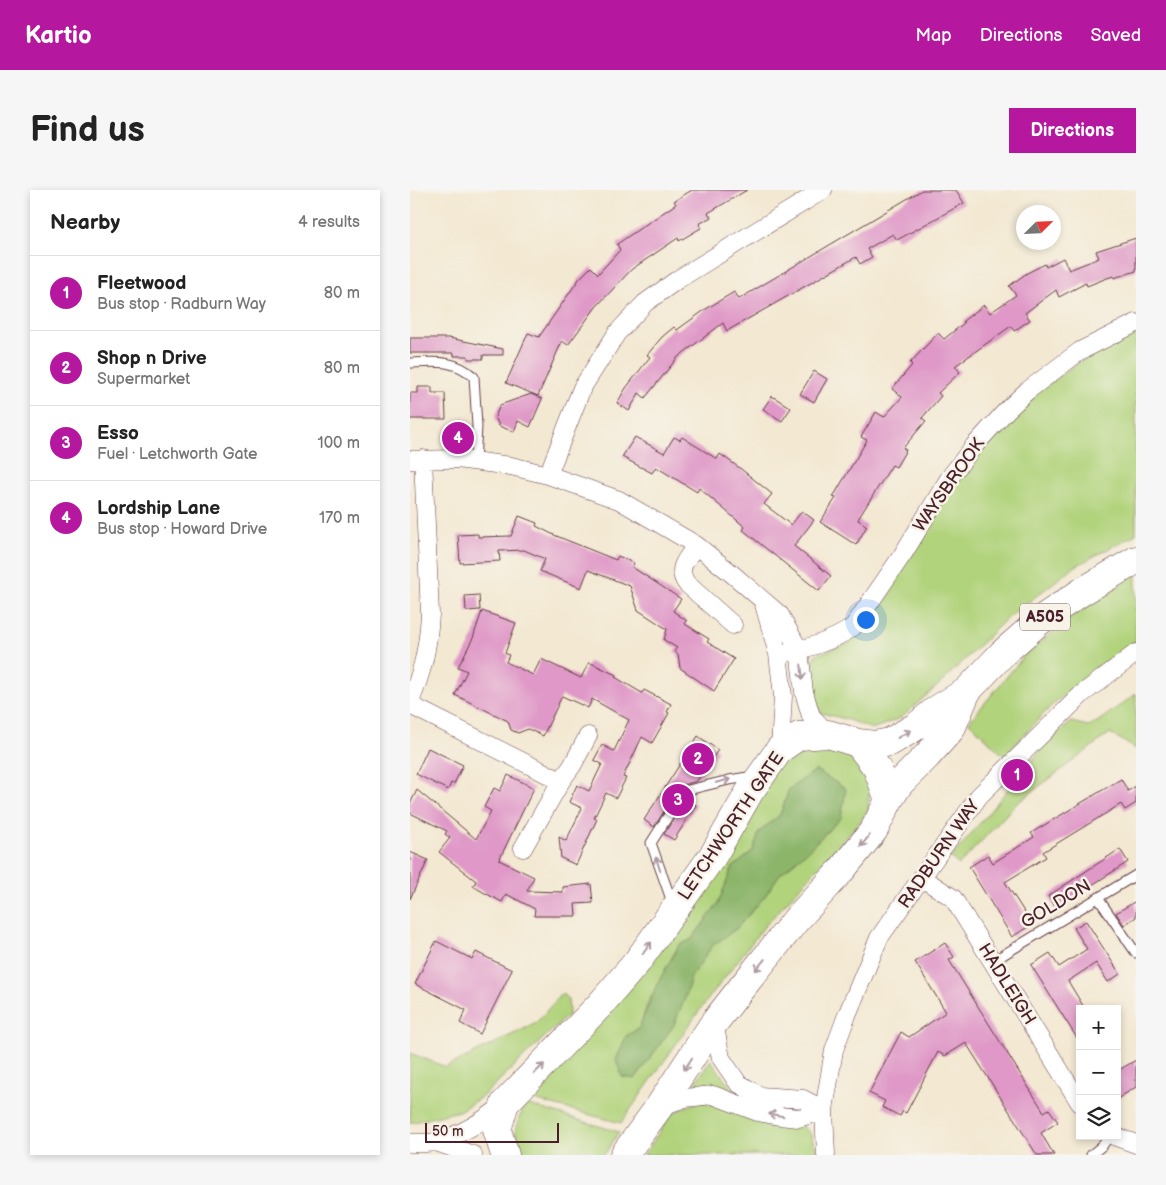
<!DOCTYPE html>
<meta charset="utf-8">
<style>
:root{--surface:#fff;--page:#f6f6f6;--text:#222;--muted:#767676;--line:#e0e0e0;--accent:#b5179e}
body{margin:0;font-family:"Balsamiq Sans",sans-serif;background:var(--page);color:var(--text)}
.controls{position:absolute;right:15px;bottom:15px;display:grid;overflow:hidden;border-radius:0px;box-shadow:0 2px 8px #0003}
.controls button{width:45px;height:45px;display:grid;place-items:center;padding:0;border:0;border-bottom:1px solid var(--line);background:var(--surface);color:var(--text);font:25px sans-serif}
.compass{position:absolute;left:606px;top:15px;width:45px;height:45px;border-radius:50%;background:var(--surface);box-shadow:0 2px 8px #0003;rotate:66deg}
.scale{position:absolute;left:15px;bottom:12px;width:134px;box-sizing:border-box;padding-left:5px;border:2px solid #4a1f2b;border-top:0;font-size:14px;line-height:18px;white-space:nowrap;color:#4a1f2b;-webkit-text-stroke:4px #f7f3e8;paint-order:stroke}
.you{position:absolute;left:455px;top:429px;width:18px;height:18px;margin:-12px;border:4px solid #fff;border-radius:50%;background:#1a73e8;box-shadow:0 0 0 8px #1a73e833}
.badge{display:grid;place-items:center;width:32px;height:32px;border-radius:50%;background:var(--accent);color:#fff;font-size:16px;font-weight:700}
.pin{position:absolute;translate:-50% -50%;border:2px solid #fff;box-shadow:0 1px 5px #0006}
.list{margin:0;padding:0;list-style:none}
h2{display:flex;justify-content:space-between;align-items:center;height:65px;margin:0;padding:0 20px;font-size:21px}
h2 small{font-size:16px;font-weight:400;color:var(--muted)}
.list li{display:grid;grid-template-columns:32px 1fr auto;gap:15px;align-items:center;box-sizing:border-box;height:75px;padding:0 20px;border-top:1px solid var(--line)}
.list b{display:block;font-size:19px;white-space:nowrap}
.list p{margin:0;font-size:16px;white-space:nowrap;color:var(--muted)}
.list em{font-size:16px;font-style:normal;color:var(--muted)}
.icon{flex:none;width:28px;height:28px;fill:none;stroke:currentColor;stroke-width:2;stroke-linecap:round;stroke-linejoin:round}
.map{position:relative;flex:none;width:726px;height:965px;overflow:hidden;border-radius:0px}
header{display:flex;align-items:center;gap:30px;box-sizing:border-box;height:70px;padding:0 25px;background:var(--accent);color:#fff}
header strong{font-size:24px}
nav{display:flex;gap:28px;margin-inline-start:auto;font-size:18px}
.intro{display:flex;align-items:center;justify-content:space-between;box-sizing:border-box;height:120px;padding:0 30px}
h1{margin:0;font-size:35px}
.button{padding:12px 22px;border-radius:0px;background:var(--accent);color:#fff;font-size:18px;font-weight:700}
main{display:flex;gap:30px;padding:0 30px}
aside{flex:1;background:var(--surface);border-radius:0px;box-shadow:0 2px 8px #0003}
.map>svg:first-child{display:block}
.green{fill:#b1d37b;stroke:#7e7953;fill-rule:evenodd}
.forest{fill:#8cb56b;stroke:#6b6a4b}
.building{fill:#df98c7}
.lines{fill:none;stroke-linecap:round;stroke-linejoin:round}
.lane-casing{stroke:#633d44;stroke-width:11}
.street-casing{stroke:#633d44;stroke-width:19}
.primary-casing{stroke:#633d44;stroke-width:29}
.lane{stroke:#fff;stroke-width:9}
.street{stroke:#fff;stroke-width:18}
.primary{stroke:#fff;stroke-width:28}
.oneway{stroke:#ae9aa0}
.labels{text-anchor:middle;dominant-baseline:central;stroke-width:5;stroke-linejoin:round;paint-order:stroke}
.shield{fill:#f7f3e8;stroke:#7e5f64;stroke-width:1}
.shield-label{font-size:16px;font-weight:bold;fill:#4a1f2b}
.street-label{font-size:18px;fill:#4a1f2b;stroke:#f7f3e8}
</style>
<header>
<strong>Kartio</strong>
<nav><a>Map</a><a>Directions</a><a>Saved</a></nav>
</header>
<div class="intro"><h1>Find us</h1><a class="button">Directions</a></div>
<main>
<aside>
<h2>Nearby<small>4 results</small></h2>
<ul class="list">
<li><span class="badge">1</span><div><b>Fleetwood</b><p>Bus stop · Radburn Way</p></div><em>80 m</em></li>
<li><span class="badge">2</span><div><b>Shop n Drive</b><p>Supermarket</p></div><em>80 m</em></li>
<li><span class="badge">3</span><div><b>Esso</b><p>Fuel · Letchworth Gate</p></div><em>100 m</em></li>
<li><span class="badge">4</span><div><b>Lordship Lane</b><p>Bus stop · Howard Drive</p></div><em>170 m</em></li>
</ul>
</aside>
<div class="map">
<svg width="726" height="965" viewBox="0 0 726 965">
<rect width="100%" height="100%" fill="#f7f3e8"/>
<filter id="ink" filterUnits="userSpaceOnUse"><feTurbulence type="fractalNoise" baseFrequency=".02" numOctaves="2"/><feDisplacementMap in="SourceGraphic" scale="10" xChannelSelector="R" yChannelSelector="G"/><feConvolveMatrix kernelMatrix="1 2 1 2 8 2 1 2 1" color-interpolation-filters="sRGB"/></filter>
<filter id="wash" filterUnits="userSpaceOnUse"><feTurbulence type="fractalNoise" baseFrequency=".0096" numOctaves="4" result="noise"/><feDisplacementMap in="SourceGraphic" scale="20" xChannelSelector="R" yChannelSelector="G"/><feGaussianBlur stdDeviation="1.12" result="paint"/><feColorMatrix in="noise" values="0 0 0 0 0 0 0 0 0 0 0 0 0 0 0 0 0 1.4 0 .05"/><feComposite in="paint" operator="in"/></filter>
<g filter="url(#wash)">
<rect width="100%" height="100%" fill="#f3e8d2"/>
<!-- green -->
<path class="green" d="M726 141V344L664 377 595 430 533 491 491 528 462 539 436 529 411 523C401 501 397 487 405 465L440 453 458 428 560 271 601 225 639 193 681 164Z
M726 384V451L688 477 641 516 594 566 559 532 614 466 657 430Z
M726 504V559L700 543 606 614 549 675 541 668 634 556 661 532 678 536 687 532Z
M412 551 436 559 448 572 460 594 458 620 448 634 353 738 289 821 211 933 120 909 141 883 369 569ZM379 599 431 628 395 663 369 685 355 706 327 738 302 756 281 787 275 808 229 839 237 815 269 755 281 750 308 714 322 678 344 661 349 642 370 625Z
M152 803 158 810 159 824 73 906 49 921 0 933V863L36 877 126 833Z
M301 870 322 899 335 908 284 894Z
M306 910 388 933 400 943 408 965H234L262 923 283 914Z
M116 914 209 942 194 965H112C101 941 105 936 116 914Z"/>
<!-- forest -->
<path class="forest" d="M406 580 436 599 431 628 395 663 369 685 355 706 327 738 302 756 281 787 275 808 264 835 225 889 212 887 206 870 216 846 229 838 247 794 269 755 281 750 308 714 322 678 343 661 349 642 370 625 379 599Z"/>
<g id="blocks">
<!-- building -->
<path class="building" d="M282 0H337L298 23 301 27 289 34 291 38 269 51 268 48 222 79 186 117 158 155 152 151 128 206 96 193 118 143 129 147 169 89 181 77 188 84 210 60 207 54 266 14 264 11Z
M512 0H546L554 13 487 50 483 44 457 59 462 67 450 74 446 67 317 141 313 133 268 167 235 208 229 203 219 221 207 213 216 198 240 167 237 165 252 147 264 137 267 140 296 119 324 102 329 109Z
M726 48V81L704 88V86L697 88 677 96 676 93 649 107 646 100 615 123 620 130 604 141 601 136 545 176 550 182 528 203 531 206 512 228 516 231 493 258 496 260 486 277 482 275 450 326 448 330 457 336 446 355 410 332 426 308 423 307 457 250 451 247 466 222 474 227 492 207 482 199 502 175 500 173 528 143 534 149 554 133 553 131 574 115 580 123 606 105 599 96 617 83 635 74 636 77 653 68 659 80 689 68 686 61Z
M0 148H39L93 159V165H73V169H58V166H44V163H0Z
M404 181 417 189 404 212 390 204Z
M8 197H22V203H35L36 229H0V203H8Z
M121 204 132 209 120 237 108 231 104 242 89 236 85 227 90 215Z
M362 206 381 218 372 231 353 219Z
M225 247 254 263 264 247 270 250 272 247 307 269 310 264 331 279 362 304 354 314 381 335 392 321 404 330 384 356 421 386 409 401 333 340 335 337 289 298 287 302 246 277 242 283 212 267Z
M109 326 127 333 126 336 144 345 206 370 208 366 224 373 222 377 271 409 263 421 277 431 275 434 299 449 297 452 324 469 304 501 270 478 268 464 264 461 267 458 254 450 257 439 228 420 220 396 178 380 171 398 130 381 135 369 114 360 89 361 90 371 50 373 48 345 68 344V347L101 346Z
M69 405 70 420 56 421 55 406Z
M72 421 106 433 95 463 99 465 96 472 123 485 131 469 171 488 179 472 206 485 205 487 232 503 234 500 261 514 257 522 259 523 242 553 232 547 213 587 216 588 206 608 196 603 184 628 187 629 166 675 151 668 149 647 156 651 172 618 159 612 167 595 179 601 192 574 184 570 192 555 204 561 219 530 182 509 178 518 152 506 133 546 118 539 108 543 101 540 98 531 45 505 57 481 48 477 63 448Z
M288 546 308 560 287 591 273 595 269 598 244 637 234 630Z
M18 558 53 575 44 594 41 593 38 600 6 584Z
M98 585 124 598 89 670 124 687 117 701 153 702V697L181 694 183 713 165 714 166 726H124L125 719 96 704 92 712 73 702 63 696 66 691 29 662 40 648 35 644 37 641 0 623V614L7 600 66 649 81 621 74 617 84 598 90 601Z
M711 589 718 601 726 596V613L715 620 711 614 633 662 636 667 595 692 622 734 602 747 559 677 578 665 583 673 624 647 621 643Z
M276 609 286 615 264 650 254 644Z
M710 659 718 672 646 718 638 706Z
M0 662 18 670 0 709Z
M726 711V727L714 735 706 723Z
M676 731 710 784 698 792 686 773 658 791 675 819H670V853L621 775 640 763 649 777 677 759 664 738Z
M26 751 62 769 66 762 102 780 70 844 50 833 56 820 5 794Z
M535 753 544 767 539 770 634 922 639 919 648 932 631 943 644 965H627L556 853 535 866 528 862 496 923 493 921 490 926 472 917 475 911 459 903 491 842 499 847 536 822 505 772Z
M726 870V897L707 909V881Z"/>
</g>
</g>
<g filter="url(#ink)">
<use href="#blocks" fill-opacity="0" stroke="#633d44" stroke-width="1"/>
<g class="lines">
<defs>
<path id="lane" d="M0 173C25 172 45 169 64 187L67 236 65 272
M688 708 726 763
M263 715 241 653 274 601 319 590 344 586
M583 771 726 685
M681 965 693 955 699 946"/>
<path id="street" d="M0 270 47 269 101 276 138 285 209 310 286 355 321 383 370 425 389 460 394 502 401 526 418 544
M138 285 172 198 207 143 235 113 267 90 413 0
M286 355C277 370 266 377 276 393L323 435
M353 411 368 464 373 506 370 559
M368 464C394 460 421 452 443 437L493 364 540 287 564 256 596 221 617 201 670 161 726 133
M0 512C13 480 18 458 20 424L13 269
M0 515 151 591 162 576 178 546
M113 658 151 591
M512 688 543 708 670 913
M304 833 311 868 328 893 350 906 393 909 414 920
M249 917 275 908 303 905 348 922 369 926 389 928 414 920
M704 946 726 954
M26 952 63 965
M0 953C9 953 19 954 28 951 53 944 74 931 94 914
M416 965 414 920 424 860 437 825 469 748 569 606 672 504 726 463"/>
<path id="primary" d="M448 553 467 578 479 610
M95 965 87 940 95 913 189 816 227 772 304 664 340 601 370 559 389 546 418 544 448 553 465 555 480 552 507 536 526 520 557 501 593 463 633 428 673 401 726 370
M214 965 249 917 304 833 329 801 386 730 429 683 464 640 479 610 489 594 517 566 541 539 557 501"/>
</defs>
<!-- lane casing -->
<use href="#lane" class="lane-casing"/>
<!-- street casing -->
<use href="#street" class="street-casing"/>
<!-- primary casing -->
<use href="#primary" class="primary-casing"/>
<!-- lane -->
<use href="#lane" class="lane"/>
<!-- street -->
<use href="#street" class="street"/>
<!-- primary -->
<use href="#primary" class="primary"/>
</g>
<!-- one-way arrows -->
<defs><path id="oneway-shaft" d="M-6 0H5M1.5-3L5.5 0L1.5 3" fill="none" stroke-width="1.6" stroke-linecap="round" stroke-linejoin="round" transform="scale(1.25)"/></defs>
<g class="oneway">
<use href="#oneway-shaft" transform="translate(392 482) rotate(84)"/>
<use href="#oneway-shaft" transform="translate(494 544) rotate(-31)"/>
<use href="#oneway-shaft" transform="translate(313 591) rotate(-13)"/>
<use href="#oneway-shaft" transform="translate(455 651) rotate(129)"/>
<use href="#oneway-shaft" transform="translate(248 674) rotate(-108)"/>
<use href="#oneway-shaft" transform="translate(237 758) rotate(-54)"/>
<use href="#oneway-shaft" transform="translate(350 775) rotate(129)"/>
<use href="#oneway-shaft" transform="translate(278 874) rotate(123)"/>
<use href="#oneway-shaft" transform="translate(129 879) rotate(-45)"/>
<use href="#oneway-shaft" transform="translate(366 925) rotate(-171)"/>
</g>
</g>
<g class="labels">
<!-- shield labels -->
<rect class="shield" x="610" y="413.5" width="50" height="27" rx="4"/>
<g class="shield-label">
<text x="635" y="427">A505</text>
</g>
<!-- street labels -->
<g class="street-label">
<text transform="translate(539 295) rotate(-55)">WAYSBROOK</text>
<text transform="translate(321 636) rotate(-56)">LETCHWORTH GATE</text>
<text transform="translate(529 664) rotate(-55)">RADBURN WAY</text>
<text transform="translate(646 714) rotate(-31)">GOLDON</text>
<text transform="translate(597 794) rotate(58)">HADLEIGH</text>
</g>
</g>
</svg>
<div class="controls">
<button>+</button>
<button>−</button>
<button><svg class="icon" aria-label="layers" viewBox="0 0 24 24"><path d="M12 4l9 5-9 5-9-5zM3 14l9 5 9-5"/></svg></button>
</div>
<svg class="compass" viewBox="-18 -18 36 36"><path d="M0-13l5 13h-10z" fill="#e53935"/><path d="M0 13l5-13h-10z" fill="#767676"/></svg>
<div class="scale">50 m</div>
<div class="you"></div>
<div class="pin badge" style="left:607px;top:585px">1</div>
<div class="pin badge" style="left:288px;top:569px">2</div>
<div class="pin badge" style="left:268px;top:610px">3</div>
<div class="pin badge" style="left:48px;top:248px">4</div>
</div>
</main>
